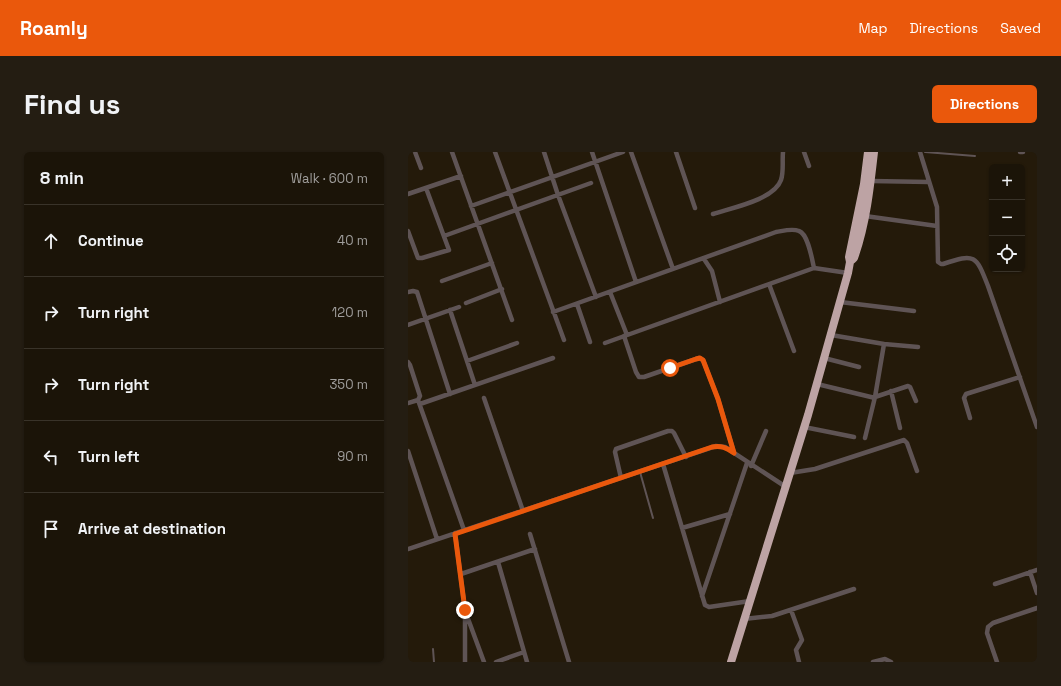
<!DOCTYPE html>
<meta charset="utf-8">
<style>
:root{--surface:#1b1408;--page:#241d12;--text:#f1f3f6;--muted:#a09e9c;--line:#393329;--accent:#ea580c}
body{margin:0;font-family:"Space Grotesk",sans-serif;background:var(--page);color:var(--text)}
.controls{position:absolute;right:12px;top:12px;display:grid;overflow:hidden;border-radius:6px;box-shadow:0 1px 3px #0004}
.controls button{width:36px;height:36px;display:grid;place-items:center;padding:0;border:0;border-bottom:1px solid var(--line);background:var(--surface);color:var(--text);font:20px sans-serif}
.stop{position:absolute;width:12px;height:12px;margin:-9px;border:3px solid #ea580c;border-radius:50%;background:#fff}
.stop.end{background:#ea580c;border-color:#fff;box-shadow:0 1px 4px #0008}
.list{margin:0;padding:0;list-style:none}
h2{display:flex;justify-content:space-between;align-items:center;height:52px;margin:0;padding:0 16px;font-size:17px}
h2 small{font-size:13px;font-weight:400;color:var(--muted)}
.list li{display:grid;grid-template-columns:26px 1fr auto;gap:12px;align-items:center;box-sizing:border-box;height:72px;padding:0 16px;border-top:1px solid var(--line)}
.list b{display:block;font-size:15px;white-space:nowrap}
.list em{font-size:13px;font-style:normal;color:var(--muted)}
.icon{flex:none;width:22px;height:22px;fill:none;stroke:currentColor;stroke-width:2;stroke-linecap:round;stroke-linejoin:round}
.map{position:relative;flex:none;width:629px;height:510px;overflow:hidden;border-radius:6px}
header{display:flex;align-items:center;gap:24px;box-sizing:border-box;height:56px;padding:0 20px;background:var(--accent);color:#fff}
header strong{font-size:19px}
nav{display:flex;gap:22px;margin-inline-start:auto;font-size:14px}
.intro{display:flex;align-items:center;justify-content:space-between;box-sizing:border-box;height:96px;padding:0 24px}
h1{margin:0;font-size:28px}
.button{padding:10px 18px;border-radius:6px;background:var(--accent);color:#fff;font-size:14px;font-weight:700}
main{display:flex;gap:24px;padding:0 24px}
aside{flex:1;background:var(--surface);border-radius:6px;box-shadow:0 1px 3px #0004}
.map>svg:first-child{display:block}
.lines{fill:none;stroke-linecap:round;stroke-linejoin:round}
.lane{stroke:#5f5455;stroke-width:2}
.street{stroke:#5f5455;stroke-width:4.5}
.highway{stroke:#bda3a4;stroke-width:8}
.route{stroke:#ea580c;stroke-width:5}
</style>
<header>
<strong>Roamly</strong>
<nav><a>Map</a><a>Directions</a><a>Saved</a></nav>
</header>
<div class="intro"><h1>Find us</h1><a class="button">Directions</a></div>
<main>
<aside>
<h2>8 min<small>Walk · 600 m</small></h2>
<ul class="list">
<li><svg class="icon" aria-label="ahead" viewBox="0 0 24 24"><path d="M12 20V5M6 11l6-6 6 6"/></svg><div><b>Continue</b></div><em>40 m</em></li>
<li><svg class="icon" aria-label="right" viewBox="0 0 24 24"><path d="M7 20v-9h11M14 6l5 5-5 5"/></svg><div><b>Turn right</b></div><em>120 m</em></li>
<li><svg class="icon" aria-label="right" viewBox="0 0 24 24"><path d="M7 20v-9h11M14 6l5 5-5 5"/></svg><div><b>Turn right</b></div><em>350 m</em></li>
<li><svg class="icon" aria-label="left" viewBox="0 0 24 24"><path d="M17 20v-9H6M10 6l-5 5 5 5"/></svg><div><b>Turn left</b></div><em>90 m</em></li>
<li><svg class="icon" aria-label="arrive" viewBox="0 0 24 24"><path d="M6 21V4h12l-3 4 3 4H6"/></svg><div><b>Arrive at destination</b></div></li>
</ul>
</aside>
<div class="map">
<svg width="629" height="510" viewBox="0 0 629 510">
<rect width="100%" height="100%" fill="#241a0a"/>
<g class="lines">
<!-- lane -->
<path class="lane" d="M517 0 567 4
M232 320 245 366
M25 497 26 510"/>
<!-- street -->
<path class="street" d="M7 0 13 16
M44 0 104 168
M87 0 156 188
M136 0 150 43 188 145
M184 0 228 130
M223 0 265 117
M268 0 287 56
M396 0 401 14
M512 0 529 55 530 110 533 112H535C567 101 568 103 580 134L629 275
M612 0H615
M463 29 521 30
M0 42 53 24
M63 54 215 0
M305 62C323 56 366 48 373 28 376 19 374 9 375 0
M457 64 529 74
M0 79 10 106H14L41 98 18 36
M36 84 183 31
M296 107 304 119 312 150
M34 129 84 111
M361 132 386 199
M0 140 5 139 9 140 42 242
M202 140 219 183
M432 150 506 159
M58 151 94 137
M169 152 182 190
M42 158 67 233
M145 160 368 80C375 79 384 76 391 79 400 82 404 107 406 116
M0 173 51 155
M423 183 476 192 510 195
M216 184 228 220 231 225H236L288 207 291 206 295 208 310 247 326 301
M197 191 406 116 440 121
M416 206 451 215
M59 209 109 191
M0 210 2 213 12 244 10 248 0 251
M409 232 467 246
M483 239 492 276
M467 245 500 234 502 235 508 249
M76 246 115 359
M10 248 56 378
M12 252 145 206
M562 266 556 246 558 242 612 225
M396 275 446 285
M457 286 467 245 476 192
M0 299 29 387
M255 312 297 453 301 455 342 449
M343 314 358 279
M382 321 407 317 496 288 499 291 509 319
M213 326 207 300 208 297 260 279H264L266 281 278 305
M274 376 322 362
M47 381 57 458V510
M122 382 161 510
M0 397 308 294 317 295 378 335
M90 410 119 510
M622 420 629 441
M53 422 127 397
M587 432 629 418
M294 444 339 311
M383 458 394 488 388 498 391 510
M59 464 76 510
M336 467 364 464 446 437
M88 510 116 500
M465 510 477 507 483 510
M589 510 579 481 580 475 585 471 629 456"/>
<!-- highway -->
<path class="highway" d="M444 108 446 106C458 72 462 36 466 0
M323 510 400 263 440 121 442 110 441 105 456 32 460 0"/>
</g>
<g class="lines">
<!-- route -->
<path class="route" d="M57 458 47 382 304 295C313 293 319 296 326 301L310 247 295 208 292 206 288 207 262 216"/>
</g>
</svg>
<div class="controls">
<button>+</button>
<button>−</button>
<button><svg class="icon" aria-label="locate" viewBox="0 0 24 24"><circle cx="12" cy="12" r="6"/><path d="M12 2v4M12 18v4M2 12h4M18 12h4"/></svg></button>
</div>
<div class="stop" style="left:262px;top:216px"></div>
<div class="stop end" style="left:57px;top:458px"></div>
</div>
</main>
